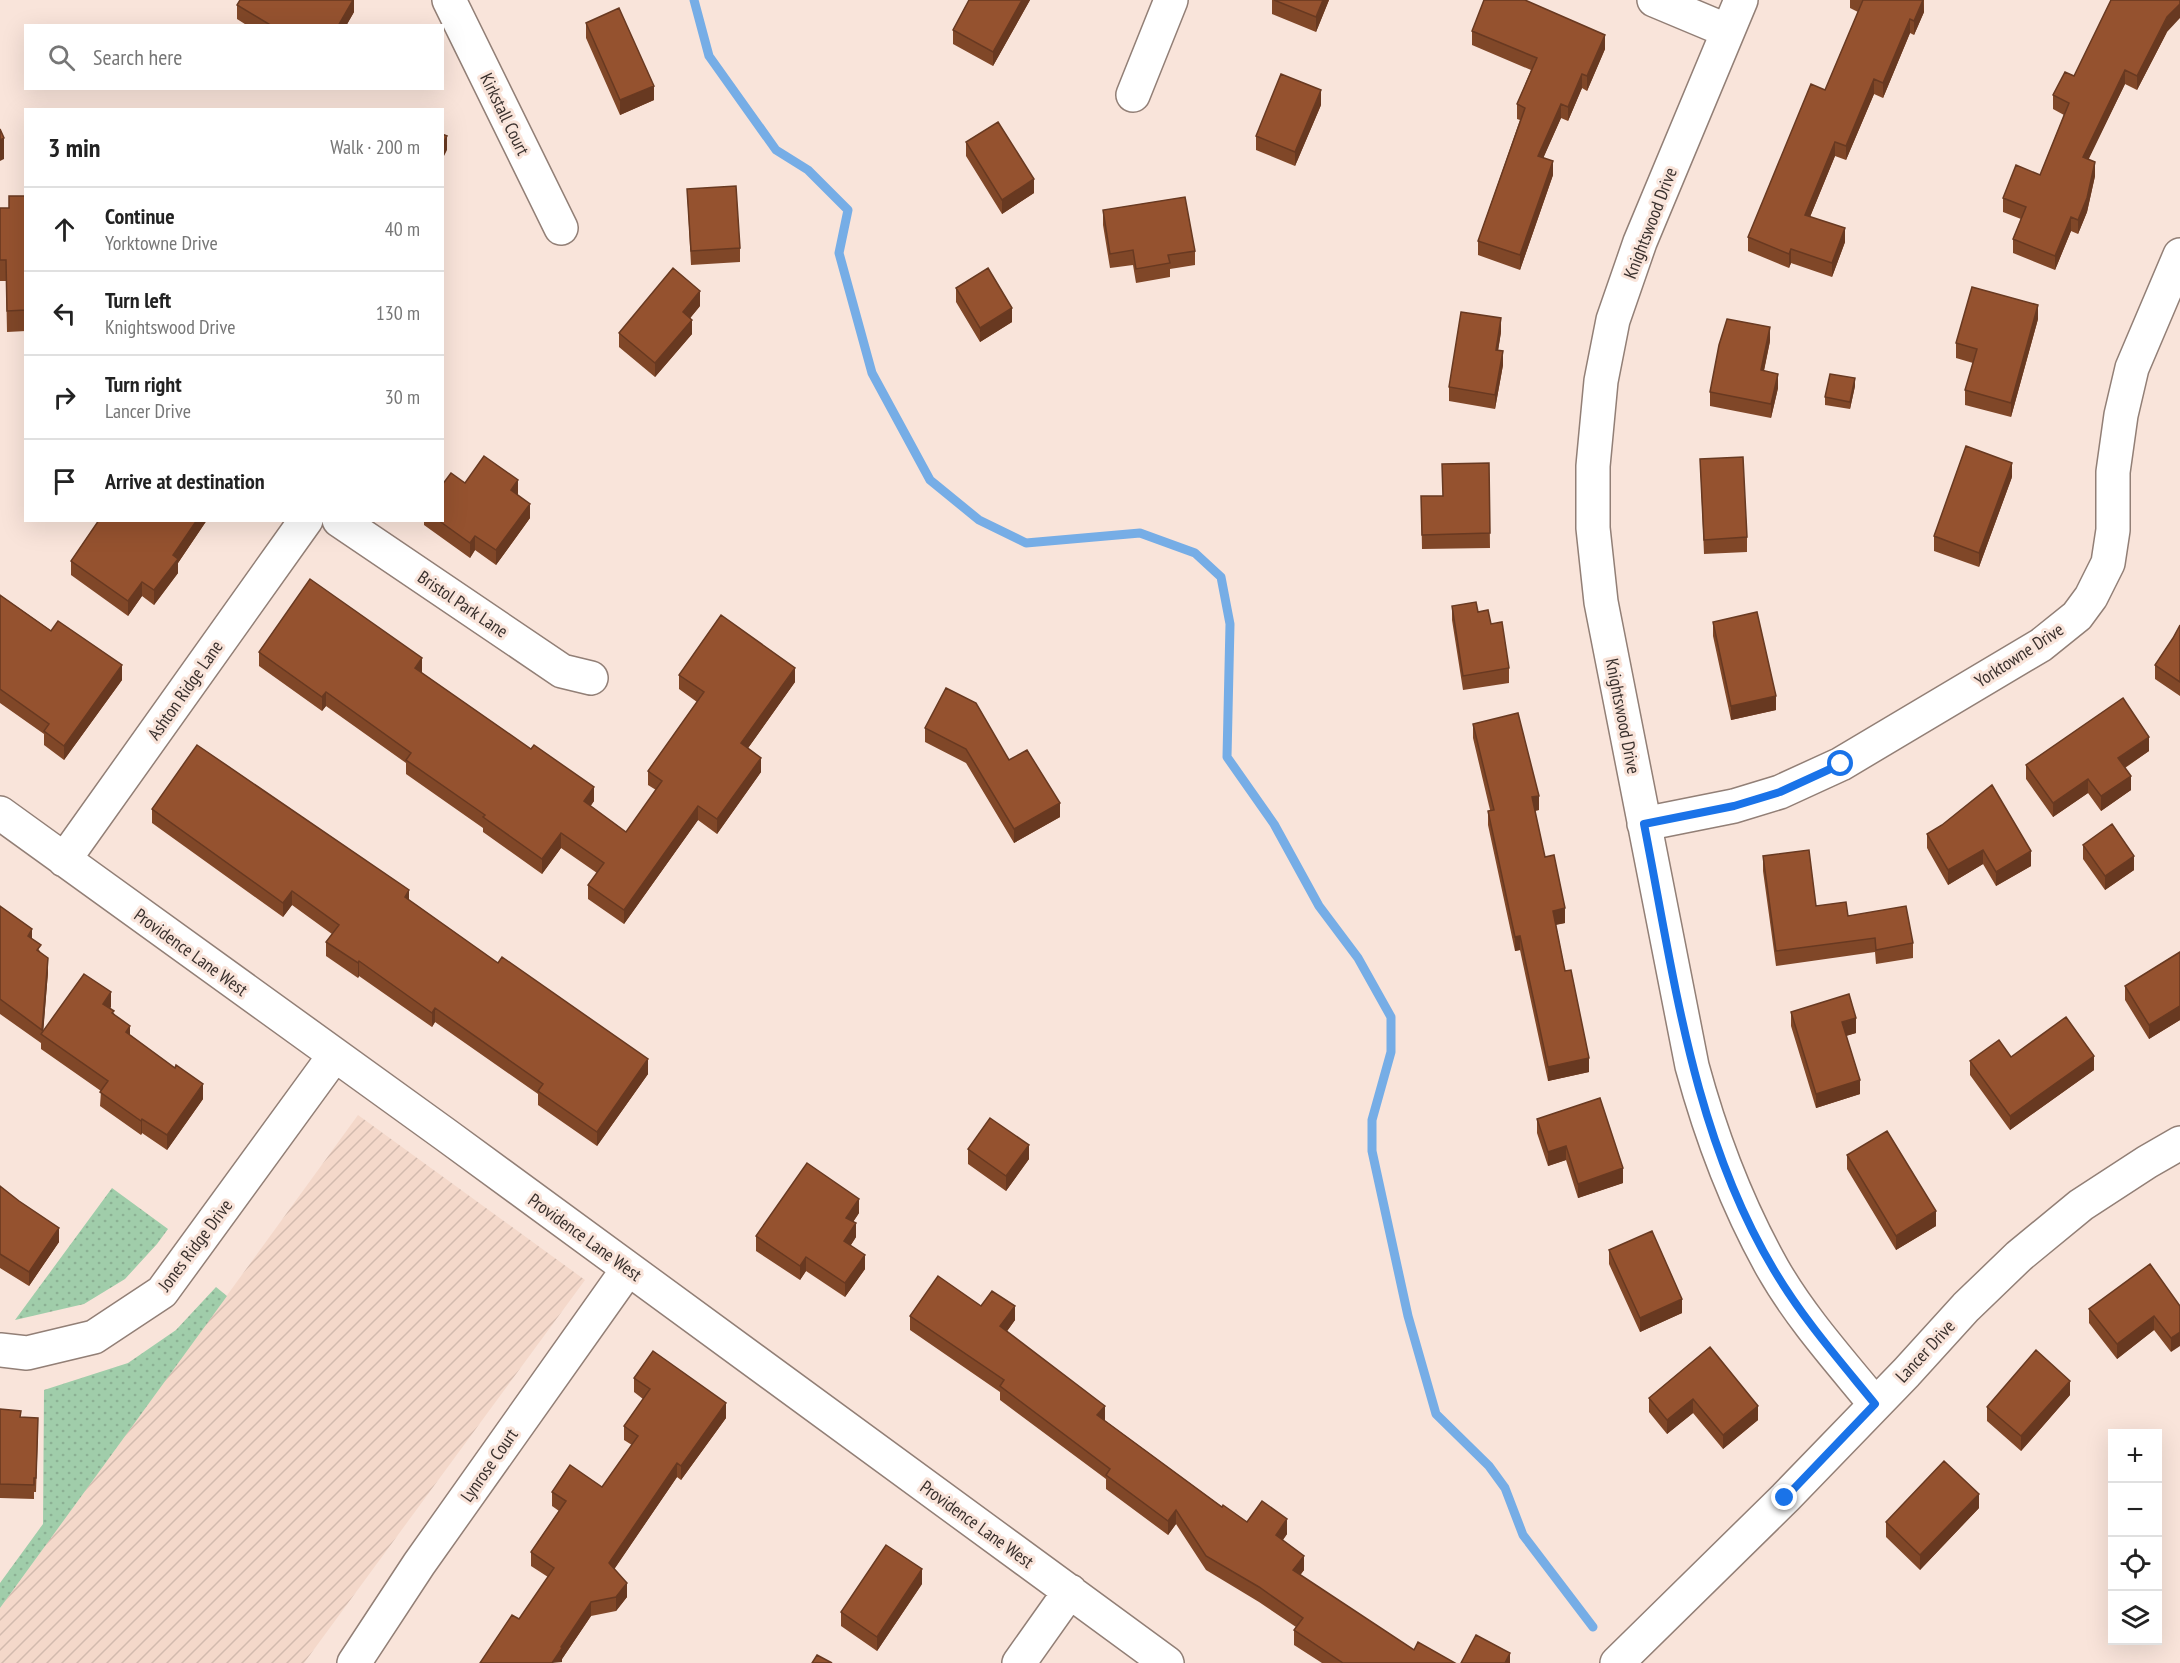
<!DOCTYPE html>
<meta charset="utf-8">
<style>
:root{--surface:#fff;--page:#f6f6f6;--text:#222;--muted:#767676;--line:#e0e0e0}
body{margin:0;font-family:"PT Sans Narrow",sans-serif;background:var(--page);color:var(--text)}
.controls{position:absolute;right:18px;bottom:18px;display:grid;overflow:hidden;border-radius:0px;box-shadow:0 6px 24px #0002}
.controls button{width:54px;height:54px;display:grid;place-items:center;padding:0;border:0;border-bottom:2px solid var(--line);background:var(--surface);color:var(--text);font:30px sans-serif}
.stop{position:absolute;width:18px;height:18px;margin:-14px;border:4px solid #1a73e8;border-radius:50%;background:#fff}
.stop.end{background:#1a73e8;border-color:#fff;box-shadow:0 2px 6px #0008}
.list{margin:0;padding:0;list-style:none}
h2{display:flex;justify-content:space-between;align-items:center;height:78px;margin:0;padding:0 24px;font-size:26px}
h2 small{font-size:20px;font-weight:400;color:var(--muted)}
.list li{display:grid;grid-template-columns:39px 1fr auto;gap:18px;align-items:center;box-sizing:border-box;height:84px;padding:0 24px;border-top:2px solid var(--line)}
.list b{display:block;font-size:22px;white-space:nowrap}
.list p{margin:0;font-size:20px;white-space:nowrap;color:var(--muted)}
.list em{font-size:20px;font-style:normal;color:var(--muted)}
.icon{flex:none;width:33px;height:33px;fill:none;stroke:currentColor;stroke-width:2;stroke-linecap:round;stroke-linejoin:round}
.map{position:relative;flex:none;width:2180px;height:1663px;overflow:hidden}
.search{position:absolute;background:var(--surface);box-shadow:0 6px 24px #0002;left:24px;top:24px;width:420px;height:66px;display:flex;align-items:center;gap:15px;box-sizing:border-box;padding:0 21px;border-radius:0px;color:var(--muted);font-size:22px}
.panel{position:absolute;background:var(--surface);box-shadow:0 6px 24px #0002;left:24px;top:108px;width:420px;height:414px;border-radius:0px}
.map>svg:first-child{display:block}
.industrial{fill:url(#industrial-furrows)}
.grass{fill:url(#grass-dots)}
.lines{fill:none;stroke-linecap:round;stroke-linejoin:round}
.stream{stroke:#76ade6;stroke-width:9}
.street-casing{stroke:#927f76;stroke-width:36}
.street{stroke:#fff;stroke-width:33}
.wall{fill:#804728}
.shaded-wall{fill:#683921}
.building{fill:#95522f;stroke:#683921;stroke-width:1.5}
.route{stroke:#1a73e8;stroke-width:8}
.labels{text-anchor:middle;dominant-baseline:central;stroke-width:6;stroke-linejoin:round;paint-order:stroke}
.street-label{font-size:18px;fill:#39302d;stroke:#f9e4da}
</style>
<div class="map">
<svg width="2180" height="1663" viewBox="0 0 2180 1663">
<defs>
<pattern id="industrial-furrows" width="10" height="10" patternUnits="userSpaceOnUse" patternTransform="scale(1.5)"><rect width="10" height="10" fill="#f4d8ca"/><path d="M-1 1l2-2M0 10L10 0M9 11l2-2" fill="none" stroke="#d2baae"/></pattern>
<pattern id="grass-dots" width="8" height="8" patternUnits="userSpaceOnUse" patternTransform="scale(1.5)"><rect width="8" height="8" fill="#a0cdaa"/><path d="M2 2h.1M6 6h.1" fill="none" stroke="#8bb093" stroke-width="1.8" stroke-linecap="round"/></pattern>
</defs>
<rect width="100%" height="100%" fill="#f9e4da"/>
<!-- industrial -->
<path class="industrial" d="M358 1115 585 1280 304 1663H0V1608Z"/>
<!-- grass -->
<path class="grass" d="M112 1188 168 1229 157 1244 125 1279 84 1304 15 1320Z
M216 1287 227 1296 0 1608V1583L43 1524 44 1390 128 1363 176 1330Z"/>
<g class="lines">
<!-- stream -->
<path class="stream" d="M694 0 709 56 776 150 808 170 848 210 839 253 872 373 930 480 979 520 1026 543 1140 533 1195 553 1221 577 1230 624 1227 757 1274 824 1319 906 1358 958 1391 1017V1052L1372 1120V1151L1408 1316 1436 1414 1489 1466 1505 1488 1523 1535 1593 1627"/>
<defs>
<path id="street" d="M449 0 561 228
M1654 0 1728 31
M1741 0 1640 242 1613 320 1601 381 1593 466V528L1601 602 1692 1066C1711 1136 1737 1205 1773 1269 1801 1318 1840 1361 1875 1404
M1133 95 1171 0
M339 520 562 671 591 678
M0 813 446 1135 1167 1663
M1644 824 1734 806 1780 792 1841 764 2041 645 2077 616 2091 597 2108 563 2113 530V472L2121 415 2132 368 2180 255
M64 860 306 520
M0 1350 27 1353 94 1337 162 1292 334 1056
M354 1663 419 1564 628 1269
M1019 1663 1070 1591
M1617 1663 1785 1498 1906 1373 1966 1307 2019 1256 2081 1205 2147 1162 2180 1143"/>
</defs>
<!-- street casing -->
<use href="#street" class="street-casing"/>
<!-- street -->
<use href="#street" class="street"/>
</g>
<!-- wall -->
<path class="wall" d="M354 0V12L346 26H248L237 19V5Z
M969 0H1030L993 66 953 44V30Z
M1272 0H1329L1316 32 1272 14Z
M1850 0H1924V12L1914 35 1910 33 1883 98 1874 94 1846 160 1835 156 1810 217 1845 242 1832 277 1791 263 1789 268 1748 251V237L1825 90 1858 12 1850 8Z
M586 23 654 100 620 115 586 38Z
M1472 31 1605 49 1587 91 1582 88 1568 121 1561 118 1543 158 1553 175 1520 270 1478 255V241L1520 120 1517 119V104L1531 70 1472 45Z
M2167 32 2137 90 2125 84 2088 159 2095 176 2087 212 2078 234 2071 231 2055 270 2013 253V239L2021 219 2003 212V198L2040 175 2064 115 2053 109V95Z
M1321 105 1295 166 1256 150V136Z
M966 142 1034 193 1002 214 966 156Z
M687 189 740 248V262L691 265Z
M26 196V331L7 332 6 281H0V208H9Z
M1103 210 1195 251V265L1170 269V277L1136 283 1133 265 1110 268 1103 225Z
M956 288 1012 322 980 342 956 302Z
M700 306 690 318 692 334 655 377 619 347V333Z
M2038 319 2011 417 1965 405V390L1973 363 1956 358V343Z
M1501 332 1498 350 1503 365 1495 409 1449 401V387Z
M1770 341 1764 371 1778 388 1771 418 1710 406V392Z
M1855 386 1850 409 1825 405V397Z
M1700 459 1747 537V552L1704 554Z
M1489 463 1490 548 1422 549 1421 496H1443Z
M2012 477 1979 567 1934 551V536Z
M465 483 518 494V495L530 518 496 565 475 550 470 558 424 525V520H442Z
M99 520H207L178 563V573L154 605 142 596 128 616 71 575V561Z
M0 595 122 680 64 760 44 745V734L0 703Z
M1452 606 1478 612 1491 624 1509 668V683L1463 690 1452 620Z
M1713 622 1776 710 1731 720 1713 636Z
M2180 625V696L2155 679V665L2173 638Z
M259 652 422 672V673L594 801 590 806 626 832 656 790 648 785V771L697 702 679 689V675L795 682 748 748 761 772 717 834 698 820 624 924 588 899V885L597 873 561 848 542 874 483 832V828L406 774V763L326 706 322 711 259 666Z
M1473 724 1539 810 1535 811 1545 857 1565 923 1556 925 1565 971 1589 1072 1548 1081 1520 950 1515 951 1488 825V811L1490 810 1473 738Z
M925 728 1009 760 1060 817 1014 843 966 763 925 742Z
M2149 751 2125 768 2131 790 2101 811 2088 793 2053 817 2026 779V765Z
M152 809 409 900 648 1074 597 1146 538 1105V1094L435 1022 432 1027 359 976 358 978 326 956V942L332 934 292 905 283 917 152 823Z
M1942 825 2031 866 1996 886 1983 864 1948 885 1927 848V834Z
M2083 845 2134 870 2105 890 2083 859Z
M1763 856 1816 906 1848 916 1913 943V958L1876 964 1875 952 1776 966 1763 871Z
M0 906 32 939 41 953 48 972 43 1032 111 1007 110 1008 130 1035 203 1099 167 1150 142 1133 141 1135 100 1106 101 1091 41 1049V1043L0 1014Z
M2180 952V1020L2149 1039 2125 1000V986Z
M1791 1012 1856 1033 1846 1036 1860 1094 1816 1108 1791 1026Z
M2011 1057 2094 1070 2010 1130 1970 1075V1061Z
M1537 1119 1623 1183 1578 1198 1566 1160 1548 1166 1537 1133Z
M968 1149 1029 1159 1006 1191 968 1164Z
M1847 1155 1936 1226 1896 1250 1847 1169Z
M0 1186 59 1242 29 1286 0 1268Z
M859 1213 853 1222 856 1237 850 1246 865 1269 845 1297 806 1271 800 1280 756 1251V1236Z
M1609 1250 1682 1313 1640 1332 1609 1264Z
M981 1306 1015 1320 1007 1331 1104 1420 1222 1507 1247 1522 1287 1534 1283 1540 1304 1570 1300 1575 1414 1650 1455 1663H1322L1294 1645V1630L1296 1627 1259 1602 1206 1570 1176 1524 1168 1535 1106 1489V1479L1000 1400V1392L910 1330V1316Z
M2180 1306 2171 1352 2154 1330 2117 1359 2089 1323V1309Z
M1710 1347 1758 1420 1723 1449 1693 1413 1667 1434 1649 1412V1398Z
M634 1378 726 1418 681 1480 677 1477 614 1569 627 1597 616 1611 591 1616 562 1659V1662L519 1619 548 1577 531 1566V1552L559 1511 552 1506V1492L602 1487 632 1445 624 1440V1426L643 1399 634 1392Z
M2070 1395 2021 1451 1987 1421V1407Z
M0 1409 21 1417 38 1432 36 1492H34V1499L0 1498Z
M1979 1508 1920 1570 1886 1537V1522Z
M922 1584 877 1651 841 1626V1612Z"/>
<!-- shaded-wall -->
<path class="shaded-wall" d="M353 0H354V12L346 26H338Z
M1022 0H1030L993 66V52Z
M1323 0H1329L1316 32V17Z
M1923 0 1924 12 1914 35V21Z
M2180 4V18L2167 32 2137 90V76L2167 17Z
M1910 19V33L1883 98V83Z
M1605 35V49L1587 91V76Z
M2125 70V84L2083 171V157Z
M1582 74V88L1568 121V107Z
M1874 79V94L1846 160V146Z
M654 86V100L620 115V100Z
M1321 90V105L1295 166V152Z
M1561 104V118L1538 170V156Z
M447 136V150L442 160V145Z
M4 138V159L0 161V140Z
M1835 142V156L1805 229V215Z
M1553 161V175L1520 270V255Z
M2095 162V176L2087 212 2078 234V220Z
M1034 179V193L1002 214V200Z
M2071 217V231L2055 270V256Z
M1845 228V242L1832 277V263Z
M1791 249V263L1789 268V254Z
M700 291V306L683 327V312Z
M2038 305V319L2011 417V403Z
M1012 308V322L980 342V328Z
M1501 318V332L1496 364V350Z
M692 320V334L655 377V363Z
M1770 327V341L1761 384V370Z
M1503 351V365L1495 409V395Z
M1778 374V388L1771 418V404Z
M1855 378V386L1850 409V402Z
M2012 463V477L1979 567V553Z
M518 480V494L511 505V490Z
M530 504V518L496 565V550Z
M197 520H207L178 563V573L154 605V590L173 555Z
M475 536V550L470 558V543Z
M142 582V596L128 616V601Z
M422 658V672L415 683V668Z
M122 665V680L64 760V746Z
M795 668V682L741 758V743Z
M326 692V706L322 711V697Z
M1776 696V710L1731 720V706Z
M2149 737V751L2118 772V758Z
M761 758V772L717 834V819Z
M2131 776V790L2101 811V796Z
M2088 779V793L2053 817V803Z
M594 787V801L584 816V801Z
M1539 796V810L1532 811V797Z
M1060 803V817L1014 843V829Z
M698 806V820L624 924V910Z
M561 833V848L542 874V859Z
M1983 850V864L1948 885V870Z
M2031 851V866L1996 886V872Z
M2134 856V870L2105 890V876Z
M409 890V904L405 897Z
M292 891V905L283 917V903Z
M1565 908V923L1553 925V911Z
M32 929V943L28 936Z
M1520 936V950L1515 951V937Z
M48 958V972L43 1035 42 1030Z
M359 961V976L358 978V963Z
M111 992V1007L103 1018V1004Z
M2180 1006V1020L2149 1039V1025Z
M435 1008V1022L432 1027V1013Z
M1856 1018V1033L1842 1037V1022Z
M130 1026V1040L126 1032Z
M2094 1056V1070L2010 1130V1116Z
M1589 1058V1072L1548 1081V1067Z
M648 1059V1074L597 1146V1132Z
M1860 1080V1094L1816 1108V1094Z
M203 1084V1099L167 1150V1135Z
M142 1119V1133L141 1135V1121Z
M1029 1145V1159L1006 1191V1176Z
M1566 1146V1160L1548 1166V1152Z
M1623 1168V1183L1578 1198V1184Z
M859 1199V1213L846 1232V1218Z
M1936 1211V1226L1896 1250V1236Z
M856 1223V1237L844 1256V1241Z
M59 1228V1242L29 1286V1272Z
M865 1255V1269L845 1297V1283Z
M806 1257V1271L800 1280V1266Z
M1682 1299V1313L1640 1332V1318Z
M1015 1306V1320L1000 1341V1326Z
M2154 1316V1330L2117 1359V1344Z
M2180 1332V1346L2171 1352V1338Z
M2070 1381V1395L2021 1451V1436Z
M1693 1399V1413L1667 1434V1420Z
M726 1403V1418L681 1480V1466Z
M1105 1406V1420L1097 1430V1415Z
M1758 1406V1420L1723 1449V1435Z
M677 1463V1477L609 1577V1563Z
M1979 1494V1508L1920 1570V1555Z
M1176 1510V1524L1168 1535V1521Z
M1287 1519V1534L1276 1549V1535Z
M1304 1556V1570L1293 1585V1570Z
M922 1569V1584L877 1651V1637Z
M627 1583V1597L616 1611V1597Z
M591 1602V1616L562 1659V1662L552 1663 561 1647Z
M1510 1653V1663H1505Z"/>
<!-- building -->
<path class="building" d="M240 0H353L338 26H272L237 5Z
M969 0H1022L993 52 953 30Z
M1274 0H1323L1316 17Z
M1484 0H1525L1605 35 1587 76 1582 74 1568 107 1561 104 1538 156 1553 161 1520 255 1478 241 1525 108 1517 104 1537 58 1472 31Z
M1863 0H1923L1914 21 1910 19 1883 83 1874 79 1846 146 1835 142 1805 215 1845 228 1832 263 1791 249 1789 254 1748 237 1811 84 1825 90Z
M2111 0H2180V4L2167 17 2137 76 2125 70 2083 157 2095 162 2087 198 2078 220 2071 217 2055 256 2013 239 2026 207 2003 198 2016 165 2040 175 2069 103 2053 95 2065 72 2074 76Z
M619 8 654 86 620 100 586 23Z
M1281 74 1321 90 1295 152 1256 136Z
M998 122 1034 179 1002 200 966 142Z
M0 129 4 138 0 140Z
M442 134 447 136 442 145Z
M736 186 740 248 691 251 687 189Z
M9 196H26V310L7 311 6 260H0V208H9Z
M1185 197 1195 251 1168 255 1170 263 1136 269 1133 250 1110 254 1103 210Z
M673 268 700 291 683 312 692 320 655 363 619 333Z
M988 268 1012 308 980 328 956 288Z
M1972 287 2038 305 2011 403 1965 390 1977 349 1956 343Z
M1461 312 1501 318 1496 350 1503 351 1495 395 1449 387Z
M1727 319 1770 327 1761 370 1778 374 1771 404 1710 392 1719 345Z
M1830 374 1855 378 1850 402 1825 397Z
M1966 446 2012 463 1979 553 1934 536Z
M484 456 518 480 511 490 530 504 496 550 475 536 470 543 438 520H442V485L451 473 465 483Z
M1743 457 1747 537 1704 540 1700 459Z
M1489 463 1490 533 1422 535 1421 496H1443L1442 464Z
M99 520H197L173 555 178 559 154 590 142 582 128 601 71 561Z
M310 579 422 658 415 668 531 749 534 745 594 787 584 801 626 832 662 781 648 771 704 692 679 675 721 615 795 668 741 743 761 758 717 819 698 806 624 910 588 885 604 863 561 833 542 859 483 817 485 815 406 760 411 753 326 692 322 697 259 652Z
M0 595 51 631 58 621 122 665 64 746 44 731 49 724 0 689Z
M1476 602 1478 612 1488 610 1491 624 1502 622 1509 668 1463 676 1452 606Z
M1757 612 1776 696 1731 706 1713 622Z
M2180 625V682L2155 665 2173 638Z
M946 688 976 703 1009 760 1027 750 1060 803 1014 829 966 749 925 728Z
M2123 698 2149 737 2118 758 2131 776 2101 796 2088 779 2053 803 2026 765Z
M1518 713 1539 796 1532 797 1545 857 1554 855 1565 908 1553 911 1565 971 1571 970 1589 1058 1548 1067 1520 936 1515 937 1488 811 1494 810 1473 724Z
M197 745 409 890 405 897 498 963 502 957 648 1059 597 1132 538 1091 543 1084 435 1008 432 1013 359 961 358 963 326 942 339 925 292 891 283 903 152 809Z
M1992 785 2031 851 1996 872 1983 850 1948 870 1927 834 1942 825Z
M2112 824 2134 856 2105 876 2083 845Z
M1809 850 1816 906 1846 902 1848 916 1906 906 1913 943 1876 950 1875 938 1776 951 1763 856Z
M0 906 32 929 28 936 41 945 37 950 48 958 42 1030 0 999Z
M2180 952V1006L2149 1025 2125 986Z
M84 974 111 992 103 1004 114 1011 112 1013 130 1026 126 1032 175 1068 176 1065 203 1084 167 1135 142 1119 141 1121 100 1092 108 1081 41 1034Z
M1849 994 1856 1018 1842 1022 1860 1080 1816 1094 1791 1012Z
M2066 1017 2094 1056 2010 1116 1970 1061 1999 1040 2011 1057Z
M1600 1098 1623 1168 1578 1184 1566 1146 1548 1152 1537 1119Z
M990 1118 1029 1145 1006 1176 968 1149Z
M1887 1131 1936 1211 1896 1236 1847 1155Z
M807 1163 859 1199 846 1218 856 1223 844 1241 865 1255 845 1283 806 1257 800 1266 756 1236Z
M0 1186 19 1201 59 1228 29 1272 0 1254Z
M1652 1231 1682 1299 1640 1318 1609 1250Z
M2150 1264 2180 1306V1332L2171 1338 2154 1316 2117 1344 2089 1309Z
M938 1276 981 1306 992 1291 1015 1306 1000 1326 1105 1406 1097 1415 1222 1507 1223 1505 1247 1522 1262 1501 1287 1519 1276 1535 1304 1556 1293 1570 1414 1650 1418 1642 1455 1663H1343L1294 1630 1303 1618 1259 1587 1206 1556 1176 1510 1168 1521 1106 1475 1110 1469 1000 1386 1004 1380 910 1316Z
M1710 1347 1758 1406 1723 1435 1693 1399 1667 1420 1649 1398Z
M2036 1350 2070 1381 2021 1436 1987 1407Z
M653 1351 726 1403 681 1466 677 1463 609 1563 627 1583 616 1597 591 1602 561 1647 562 1648 552 1663H480L512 1615 519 1619 554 1568 531 1552 566 1501 552 1492 570 1465 602 1487 638 1436 624 1426 650 1389 634 1378Z
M0 1409 21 1411 20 1417 38 1418 36 1478H34V1485L0 1484Z
M1944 1461 1979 1494 1920 1555 1886 1522Z
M886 1545 922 1569 877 1637 841 1612Z
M1476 1635 1510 1653 1505 1663H1461Z
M817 1655 832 1663H812Z"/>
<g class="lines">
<!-- route -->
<path class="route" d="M1785 1498 1875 1404C1840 1361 1803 1319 1774 1270 1693 1135 1674 976 1644 824L1734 806 1780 792 1841 764"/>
</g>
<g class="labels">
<!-- street labels -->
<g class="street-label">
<text transform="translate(505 114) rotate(64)">Kirkstall Court</text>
<text transform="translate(1650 223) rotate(-69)">Knightswood Drive</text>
<text transform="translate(463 604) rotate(34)">Bristol Park Lane</text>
<text transform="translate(2019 655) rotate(-33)">Yorktowne Drive</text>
<text transform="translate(185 690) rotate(-55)">Ashton Ridge Lane</text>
<text transform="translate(1623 716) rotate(79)">Knightswood Drive</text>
<text transform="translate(191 952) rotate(36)">Providence Lane West</text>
<text transform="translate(585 1237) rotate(36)">Providence Lane West</text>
<text transform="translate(195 1245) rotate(-53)">Jones Ridge Drive</text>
<text transform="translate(1925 1351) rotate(-47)">Lancer Drive</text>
<text transform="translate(489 1465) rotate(-55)">Lynrose Court</text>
<text transform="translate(977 1524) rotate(36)">Providence Lane West</text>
</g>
</g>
</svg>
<div class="controls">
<button>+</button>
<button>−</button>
<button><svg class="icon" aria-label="locate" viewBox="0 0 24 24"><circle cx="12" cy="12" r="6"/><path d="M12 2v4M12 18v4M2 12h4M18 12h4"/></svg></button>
<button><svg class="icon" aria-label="layers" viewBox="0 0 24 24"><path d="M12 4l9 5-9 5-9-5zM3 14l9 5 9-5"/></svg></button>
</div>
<div class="stop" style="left:1841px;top:764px"></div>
<div class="stop end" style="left:1785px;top:1498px"></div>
<div class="search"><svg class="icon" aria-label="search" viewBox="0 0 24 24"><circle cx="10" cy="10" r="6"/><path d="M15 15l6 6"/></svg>Search here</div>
<section class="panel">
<h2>3 min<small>Walk · 200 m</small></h2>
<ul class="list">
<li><svg class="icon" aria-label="ahead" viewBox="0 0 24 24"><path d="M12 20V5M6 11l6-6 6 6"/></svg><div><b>Continue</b><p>Yorktowne Drive</p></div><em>40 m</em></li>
<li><svg class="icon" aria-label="left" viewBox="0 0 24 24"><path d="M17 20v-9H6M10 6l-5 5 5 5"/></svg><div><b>Turn left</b><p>Knightswood Drive</p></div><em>130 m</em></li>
<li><svg class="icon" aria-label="right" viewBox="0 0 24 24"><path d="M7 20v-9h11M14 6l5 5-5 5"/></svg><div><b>Turn right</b><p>Lancer Drive</p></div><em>30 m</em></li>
<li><svg class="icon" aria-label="arrive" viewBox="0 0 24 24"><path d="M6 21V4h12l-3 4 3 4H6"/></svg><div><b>Arrive at destination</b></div></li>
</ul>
</section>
</div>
